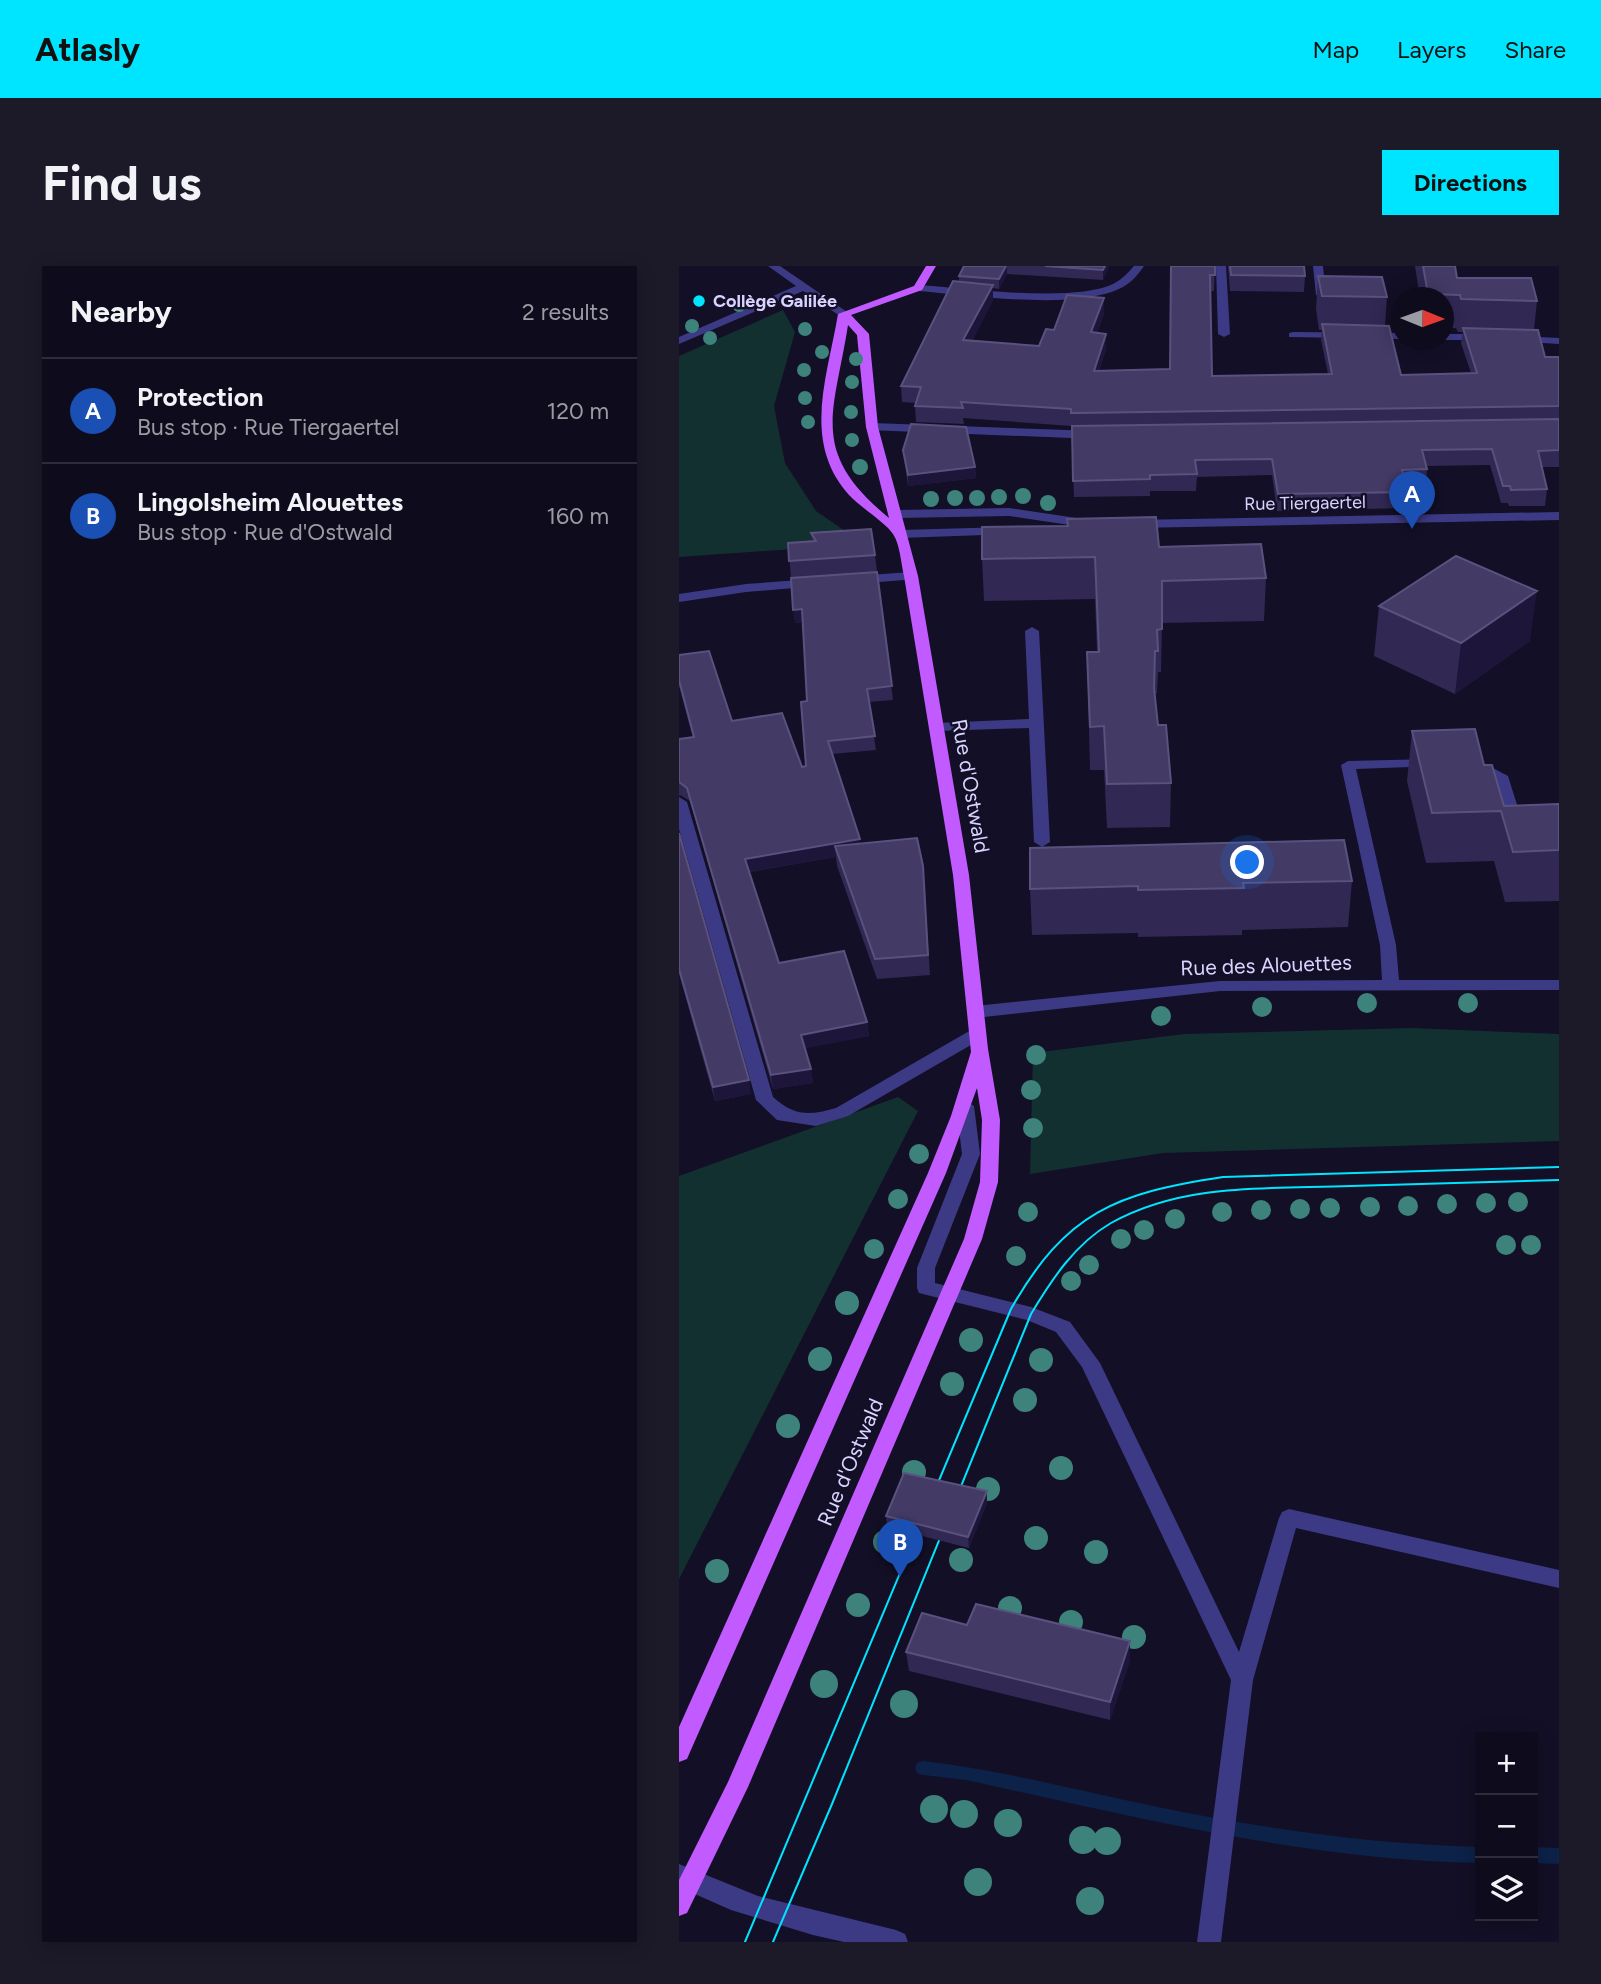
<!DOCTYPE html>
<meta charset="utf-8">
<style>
:root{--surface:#0e0b1c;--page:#1c1929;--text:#f1f3f6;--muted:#9b9ba3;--line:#2e2b3b;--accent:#00e5ff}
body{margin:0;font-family:Figtree,sans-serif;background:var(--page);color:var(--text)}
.controls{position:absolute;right:21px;bottom:21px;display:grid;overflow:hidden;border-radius:0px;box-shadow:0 4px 18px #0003}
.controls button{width:63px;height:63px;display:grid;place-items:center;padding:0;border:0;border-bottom:2px solid var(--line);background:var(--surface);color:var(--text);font:35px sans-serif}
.compass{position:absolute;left:712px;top:21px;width:63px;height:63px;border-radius:50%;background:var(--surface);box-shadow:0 4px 18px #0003;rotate:91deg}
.you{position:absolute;left:569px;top:597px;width:24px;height:24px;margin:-18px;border:5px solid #fff;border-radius:50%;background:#1a73e8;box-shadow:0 0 0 10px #1a73e833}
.badge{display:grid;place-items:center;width:46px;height:46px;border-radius:50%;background:var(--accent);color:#fff;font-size:23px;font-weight:700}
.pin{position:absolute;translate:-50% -58px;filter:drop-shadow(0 2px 4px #0008)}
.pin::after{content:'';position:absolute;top:37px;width:24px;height:21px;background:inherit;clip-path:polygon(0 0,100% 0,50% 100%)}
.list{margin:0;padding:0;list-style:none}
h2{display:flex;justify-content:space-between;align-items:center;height:91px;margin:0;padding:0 28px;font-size:30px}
h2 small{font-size:23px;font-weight:400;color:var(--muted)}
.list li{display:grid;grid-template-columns:46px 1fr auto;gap:21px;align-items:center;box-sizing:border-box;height:105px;padding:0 28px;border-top:2px solid var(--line)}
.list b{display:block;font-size:26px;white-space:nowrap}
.list p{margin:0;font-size:23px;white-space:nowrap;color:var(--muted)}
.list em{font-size:23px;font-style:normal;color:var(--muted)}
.icon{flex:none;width:38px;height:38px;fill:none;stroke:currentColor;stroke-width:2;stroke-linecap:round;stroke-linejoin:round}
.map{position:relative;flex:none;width:880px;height:1676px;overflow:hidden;border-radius:0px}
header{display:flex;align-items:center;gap:42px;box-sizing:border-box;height:98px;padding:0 35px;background:var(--accent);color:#111}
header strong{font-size:33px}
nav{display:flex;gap:38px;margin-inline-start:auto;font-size:24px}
.intro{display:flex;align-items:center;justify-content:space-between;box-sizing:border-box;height:168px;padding:0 42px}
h1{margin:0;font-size:49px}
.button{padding:18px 32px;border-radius:0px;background:var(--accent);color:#111;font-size:24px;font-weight:700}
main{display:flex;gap:42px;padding:0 42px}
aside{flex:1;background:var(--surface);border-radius:0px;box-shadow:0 4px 18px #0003}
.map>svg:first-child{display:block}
.green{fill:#12302f}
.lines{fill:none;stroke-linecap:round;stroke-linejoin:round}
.stream{fill:#0c2248;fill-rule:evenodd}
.minor{fill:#3d3a85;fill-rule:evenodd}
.major{fill:#c25bff;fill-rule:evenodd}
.tram{stroke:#00e5ff;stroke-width:2}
.tree{fill:#3d827b}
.wall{fill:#312854}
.shaded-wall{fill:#1d163a}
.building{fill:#433a66;stroke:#5a527e;stroke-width:2}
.poi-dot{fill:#00e5ff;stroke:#130f26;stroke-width:2.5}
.labels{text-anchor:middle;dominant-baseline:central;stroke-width:5;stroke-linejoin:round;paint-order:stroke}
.far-poi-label{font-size:18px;font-weight:bold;fill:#d9d4ff;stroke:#130f26;text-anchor:start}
.far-street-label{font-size:18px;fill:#d9d4ff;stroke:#130f26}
.street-label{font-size:21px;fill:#d9d4ff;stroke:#130f26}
</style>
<header>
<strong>Atlasly</strong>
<nav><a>Map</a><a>Layers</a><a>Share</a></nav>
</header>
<div class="intro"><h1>Find us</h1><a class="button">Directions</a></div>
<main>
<aside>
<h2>Nearby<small>2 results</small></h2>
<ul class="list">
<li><span class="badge" style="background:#1a4fb4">A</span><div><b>Protection</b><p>Bus stop · Rue Tiergaertel</p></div><em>120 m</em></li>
<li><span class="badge" style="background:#1a4fb4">B</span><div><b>Lingolsheim Alouettes</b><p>Bus stop · Rue d'Ostwald</p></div><em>160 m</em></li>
</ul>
</aside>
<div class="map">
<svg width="880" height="1676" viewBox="0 0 880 1676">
<rect width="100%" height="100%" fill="#130f26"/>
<!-- green -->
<path class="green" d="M104 44 116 66 95 140 106 197 137 245 185 278 0 291V90Z
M732 762 880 768V875L484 887 351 908 354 787 505 768Z
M219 831 239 845 0 1313V910Z"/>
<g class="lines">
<!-- stream -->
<path class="stream" d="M244 1495C323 1504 401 1525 479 1541 586 1563 692 1578 801 1581V1597C627 1594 457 1551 287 1514L244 1509 238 1507 236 1502 238 1497Z
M854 1581 880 1582V1598L854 1597Z"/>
<!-- minor -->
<path class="minor" d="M89 0H101L171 48 161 50 124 25 0 78V71L117 20Z
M455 0H465C459 9 452 17 442 22 396 45 292 29 239 25L233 22 239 19C286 22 394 37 434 18 442 14 449 7 455 0Z
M537 0H547L551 68 545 71 539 68Z
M634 0H644L647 31 637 29Z
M614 66 722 67V73L610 71V67Z
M764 68H807L813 71 807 74H760H764Z
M838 70 880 72V78L834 75 832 73Z
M193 157 417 165 423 169 417 173 189 164 187 161Z
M330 242 411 254 417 258 411 262 330 250 218 252 212 248 218 244Z
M880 246V254L453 262 447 258 453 254Z
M327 261 333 265 332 268 222 272 216 268 222 264Z
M232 306 237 307V313L176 318 169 314 176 310Z
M134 313 139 314V320L67 326 0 336V328L67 318Z
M353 361 360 365 371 576 363 581 355 576 350 462 257 465 250 461 257 457 350 453 346 365Z
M795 492 829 510 845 561 842 564 837 566 829 561 815 512 790 499 788 496Z
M753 493 760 497 758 500 677 503 717 679 720 714H880V724L541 725 296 752 288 746 296 740 541 715 703 714 701 679 662 499 669 495Z
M0 531 8 536 94 831C115 850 130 850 157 842L292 764H304L306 768 304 772 169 850 137 860 98 854 77 834 0 563Z
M286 834 295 840 301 888 256 1002V1017L352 1041 391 1056 421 1097 560 1386 600 1252 603 1246 610 1243 880 1304V1322L617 1262 574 1414 542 1676H518L552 1414 403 1101 377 1066 348 1054 240 1027 238 1022V1002L283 888 277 840Z
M0 1598 79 1630 217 1664 226 1668 229 1676H165L134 1669 52 1644 0 1621Z"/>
<!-- major -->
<path class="major" d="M247 0H257L243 24 172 49 190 68 199 161 239 310 290 609 309 783 321 854 319 916 303 973 69 1521 8 1647 0 1650V1614L49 1516 285 973 301 916 303 854 298 822 267 907 11 1486 8 1493 0 1496V1461L249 907 272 850 292 786 274 609 225 310C222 298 221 278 214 268 207 257 181 241 170 229 122 176 149 109 159 48L235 20ZM169 59 178 69 187 161 210 252C129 185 155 149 169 59Z"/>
<!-- tram -->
<path class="tram" d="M66 1676 332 1043C387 946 437 927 544 911L880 901
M94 1676 153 1538 352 1048C373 1013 396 978 432 957 505 916 592 923 672 920 741 918 811 916 880 914"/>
</g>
<!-- trees -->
<g class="tree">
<circle cx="60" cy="39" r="7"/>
<circle cx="13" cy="60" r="7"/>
<circle cx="126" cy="63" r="7"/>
<circle cx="31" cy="72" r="7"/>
<circle cx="143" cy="86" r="7"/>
<circle cx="177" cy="93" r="7"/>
<circle cx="125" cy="104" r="7"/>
<circle cx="173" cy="116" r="7"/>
<circle cx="126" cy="132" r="7"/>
<circle cx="172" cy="146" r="7"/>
<circle cx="129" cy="156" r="7"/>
<circle cx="173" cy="174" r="7"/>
<circle cx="181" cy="201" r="8"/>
<circle cx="344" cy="230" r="8"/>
<circle cx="320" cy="231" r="8"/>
<circle cx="276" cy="232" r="8"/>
<circle cx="298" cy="232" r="8"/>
<circle cx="252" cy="233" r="8"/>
<circle cx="369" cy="237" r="8"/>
<circle cx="688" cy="737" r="10"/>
<circle cx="789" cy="737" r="10"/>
<circle cx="583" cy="741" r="10"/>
<circle cx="482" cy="750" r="10"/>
<circle cx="357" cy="789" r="10"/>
<circle cx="352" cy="824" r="10"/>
<circle cx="354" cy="862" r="10"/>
<circle cx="240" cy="888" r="10"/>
<circle cx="219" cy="933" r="10"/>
<circle cx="839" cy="936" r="10"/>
<circle cx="807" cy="937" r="10"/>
<circle cx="768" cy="938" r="10"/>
<circle cx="729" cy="940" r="10"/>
<circle cx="691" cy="941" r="10"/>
<circle cx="651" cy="942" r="10"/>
<circle cx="621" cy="943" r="10"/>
<circle cx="582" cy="944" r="10"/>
<circle cx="349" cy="946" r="10"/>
<circle cx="543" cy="946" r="10"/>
<circle cx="496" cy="953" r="10"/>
<circle cx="465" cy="964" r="10"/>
<circle cx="442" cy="973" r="10"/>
<circle cx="827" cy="979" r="10"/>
<circle cx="852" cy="979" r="10"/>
<circle cx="195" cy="983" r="10"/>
<circle cx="337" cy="990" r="10"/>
<circle cx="410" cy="999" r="10"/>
<circle cx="392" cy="1015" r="10"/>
<circle cx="168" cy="1037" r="12"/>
<circle cx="292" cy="1074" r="12"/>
<circle cx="141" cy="1093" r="12"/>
<circle cx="362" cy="1094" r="12"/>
<circle cx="273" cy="1118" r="12"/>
<circle cx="346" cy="1134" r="12"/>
<circle cx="109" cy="1160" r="12"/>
<circle cx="382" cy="1202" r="12"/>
<circle cx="235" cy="1206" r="12"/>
<circle cx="309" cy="1223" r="12"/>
<circle cx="357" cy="1272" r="12"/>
<circle cx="206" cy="1276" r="12"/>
<circle cx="417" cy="1286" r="12"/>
<circle cx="282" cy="1294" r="12"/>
<circle cx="38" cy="1305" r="12"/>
<circle cx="179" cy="1339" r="12"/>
<circle cx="331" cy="1342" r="12"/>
<circle cx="392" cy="1356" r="12"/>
<circle cx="455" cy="1371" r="12"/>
<circle cx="145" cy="1418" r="14"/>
<circle cx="225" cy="1438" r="14"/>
<circle cx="255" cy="1543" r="14"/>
<circle cx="285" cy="1548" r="14"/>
<circle cx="329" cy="1557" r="14"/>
<circle cx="404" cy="1574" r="14"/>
<circle cx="428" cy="1575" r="14"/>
<circle cx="299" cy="1616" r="14"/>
<circle cx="411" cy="1635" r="14"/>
</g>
<!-- wall -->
<path class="wall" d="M285 0H430L424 14 328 8 320 23 314 22V34L293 75 360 80 375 64 425 48 418 67 427 83 420 105 491 103 536 0 535 25H531L533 110 649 108 642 74 643 64H640L637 43 639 10 708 31 706 60 722 109 792 107 782 77 784 66H779L777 62H765V32H741L736 0H776L778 12 858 35 855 64 866 91H880V201H863L868 223 866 240H830L829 237H822L811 199 747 200 748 203 747 220H727L729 226 727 242 598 245 593 209 518 211 517 225H471V230L395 231 392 160 284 152 285 158 237 156 236 140 237 137 223 136 222 120 280 16V10Z
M549 0H625L626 10 625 26 551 25Z
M224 184 296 201 297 212 229 220Z
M132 267 196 289 214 434 190 436 197 484 153 488 181 573V577L244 600 251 709 198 713 158 600 157 591 70 606 100 697 188 756 190 770 126 782 132 803 134 817 94 823 11 535 1 529 0 530V473L14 472 0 420V389L53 455 123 501 127 500 128 435 124 356 116 357 109 277 133 275Z
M480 281 587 312 585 355 483 357 482 406H479L478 427 476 428 479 459 492 517 491 561 428 562 425 504H411L408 386H418L416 333 305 335 303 293Z
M700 340 851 375 776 428 695 390Z
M733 465 805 499 825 540 880 538V635L826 636 815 595 747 597 728 515Z
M0 567 72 828 36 835 0 708Z
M673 615 669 661 563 664V669L459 671V667L353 669 351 623Z
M308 1237 290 1282 208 1261 207 1250Z
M288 1359 451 1375V1394L431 1454 230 1405 227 1386Z"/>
<!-- shaded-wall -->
<path class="shaded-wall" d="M327 0H328V8L320 23V13Z
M426 0H430L424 14V4Z
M314 19V34L285 90 284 74Z
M425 32V48L412 82V66Z
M427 68V83L415 121V105Z
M296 201 297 212 229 220V209Z
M858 325 851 375 776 428 782 377Z
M123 343 125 356 116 357 114 344Z
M181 573 182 586 156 580 157 591 68 606 66 593Z
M188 756 190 770 124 783 122 769Z
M132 803 134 817 94 823 92 809Z
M70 814 72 828 36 835 34 821Z
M308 1225V1237L290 1282 289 1271Z
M451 1375V1394L431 1454V1436Z"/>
<!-- building -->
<path class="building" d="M285 0H327L320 13 280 10Z
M366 0H426L424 4Z
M492 0H536V9H531L533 110 653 108 643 58 710 60 722 109 798 107 784 62 859 64 866 91H880V140L397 147H392V143L282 136 284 142 236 140 242 121 222 120 274 15 314 19 284 74 360 80 367 63 375 64 388 29 425 32 412 66 427 68 415 105 491 103Z
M551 0H625L626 10 552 9Z
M744 0H776L778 12H852L858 35 782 33 781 29 749 28Z
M639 10 703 11 708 31 643 30Z
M880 153V184L859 185 868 223 832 224 831 220H824L813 183 743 184 748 203 723 204 729 226 599 228 593 193 516 194 518 208 471 209V213L394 215 393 160Z
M232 158 287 161 296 201 229 209 224 184Z
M477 251 480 281 582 278 587 312 483 315V363L478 364 479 385H476L475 422 479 459H487L492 517 428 518 425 460 411 461 408 386H420L416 291 303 293V261L389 260 388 253Z
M192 263 196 289 110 295 109 277 137 275 132 267Z
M777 290 858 325 782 377 700 340Z
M198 306 213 420 188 423 196 470 149 475 181 573 66 593 100 697 165 685 188 756 122 769 132 803 92 809 8 522 0 516V473L15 471 0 414V389L30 385 53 455 103 447 123 501 127 500 122 436 128 435 123 343 114 344 112 312Z
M796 463 805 499H813L825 540 880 538V584L834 586 822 545 753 547 733 465Z
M0 567 70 814 34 821 0 703Z
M238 572 244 600 249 689 196 693 156 580Z
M665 574 673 615 564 617 565 622 459 624V620L351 623V582Z
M225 1207 308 1225 289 1271 207 1250Z
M297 1338 451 1375 431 1436 227 1386 243 1347 288 1359Z"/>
<!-- markers -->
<circle class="poi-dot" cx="20" cy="35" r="7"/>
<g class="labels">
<!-- far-poi labels -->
<g class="far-poi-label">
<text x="34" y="35">Collège Galilée</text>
</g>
<!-- far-street labels -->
<g class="far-street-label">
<text transform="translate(626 237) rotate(-1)">Rue Tiergaertel</text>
</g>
<!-- street labels -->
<g class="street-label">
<text transform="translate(292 520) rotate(80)">Rue d'Ostwald</text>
<text transform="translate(587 699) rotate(-2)">Rue des Alouettes</text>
<text transform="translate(171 1196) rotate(-67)">Rue d'Ostwald</text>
</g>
</g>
</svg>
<div class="controls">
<button>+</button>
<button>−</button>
<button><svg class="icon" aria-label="layers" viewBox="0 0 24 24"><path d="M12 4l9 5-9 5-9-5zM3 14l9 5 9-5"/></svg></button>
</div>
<svg class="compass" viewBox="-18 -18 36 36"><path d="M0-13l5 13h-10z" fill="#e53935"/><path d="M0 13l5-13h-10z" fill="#9b9ba3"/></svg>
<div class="you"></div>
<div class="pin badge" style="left:733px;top:263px;background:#1a4fb4">A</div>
<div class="pin badge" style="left:221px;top:1311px;background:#1a4fb4">B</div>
</div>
</main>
